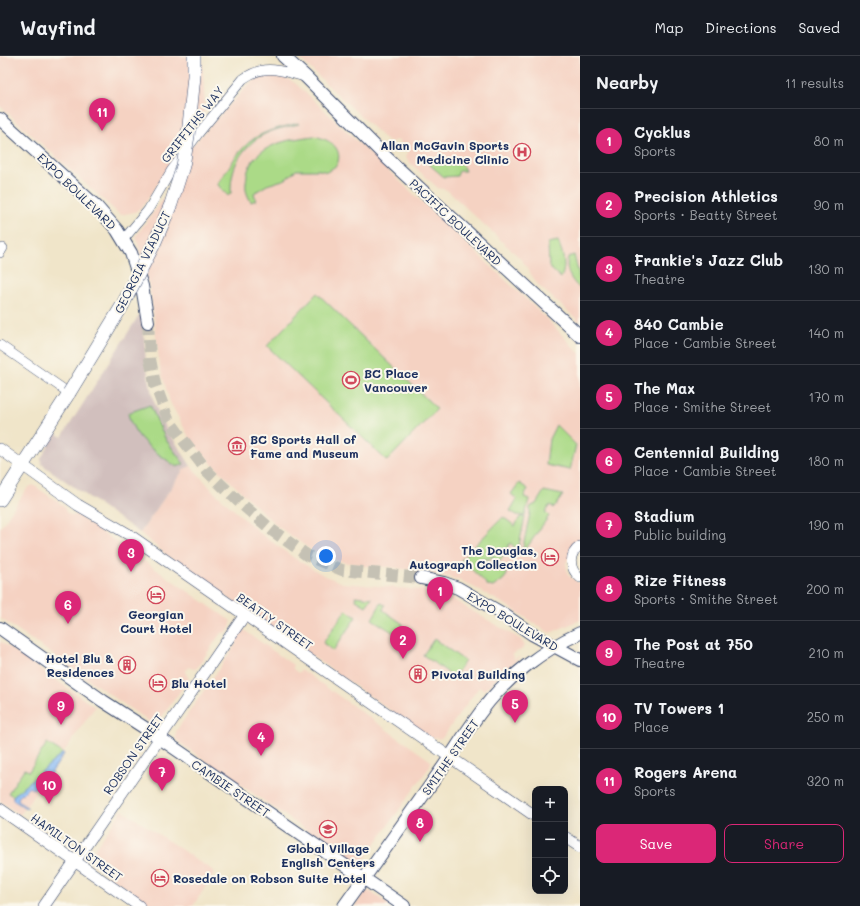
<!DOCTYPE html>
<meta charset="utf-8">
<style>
:root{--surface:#171b24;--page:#20242c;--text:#f1f3f6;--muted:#9ea1a6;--line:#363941;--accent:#db2777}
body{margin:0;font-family:Mali,sans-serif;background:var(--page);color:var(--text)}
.controls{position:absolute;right:12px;bottom:12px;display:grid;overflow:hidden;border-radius:8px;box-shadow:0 4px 16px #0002}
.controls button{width:36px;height:36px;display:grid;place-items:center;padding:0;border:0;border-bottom:1px solid var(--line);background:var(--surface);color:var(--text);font:20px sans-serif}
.you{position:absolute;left:326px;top:500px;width:14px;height:14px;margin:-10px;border:3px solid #fff;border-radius:50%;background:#1a73e8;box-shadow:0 0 0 6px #1a73e833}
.badge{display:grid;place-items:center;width:26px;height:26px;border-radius:50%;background:var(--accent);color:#fff;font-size:13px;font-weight:700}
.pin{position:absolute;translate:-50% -33px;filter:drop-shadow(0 1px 2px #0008)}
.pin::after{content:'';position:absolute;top:21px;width:14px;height:12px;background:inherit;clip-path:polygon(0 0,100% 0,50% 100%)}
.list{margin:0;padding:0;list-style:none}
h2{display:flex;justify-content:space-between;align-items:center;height:52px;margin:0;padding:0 16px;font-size:17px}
h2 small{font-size:13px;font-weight:400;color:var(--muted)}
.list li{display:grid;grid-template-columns:26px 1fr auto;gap:12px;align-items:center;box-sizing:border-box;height:64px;padding:0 16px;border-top:1px solid var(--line)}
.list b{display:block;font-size:15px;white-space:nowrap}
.list p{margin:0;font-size:13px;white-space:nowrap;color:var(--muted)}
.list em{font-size:13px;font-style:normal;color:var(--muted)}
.actions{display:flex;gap:8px;padding:12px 16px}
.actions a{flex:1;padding:9px 0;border:1px solid var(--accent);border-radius:8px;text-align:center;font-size:14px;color:var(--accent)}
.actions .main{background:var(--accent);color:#fff}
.icon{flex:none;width:22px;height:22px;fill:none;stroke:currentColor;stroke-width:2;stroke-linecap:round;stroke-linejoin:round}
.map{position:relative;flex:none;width:580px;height:850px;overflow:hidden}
header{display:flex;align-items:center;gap:24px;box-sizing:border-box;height:56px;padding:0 20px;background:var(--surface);border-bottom:1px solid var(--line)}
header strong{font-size:19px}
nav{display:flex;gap:22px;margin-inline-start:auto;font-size:14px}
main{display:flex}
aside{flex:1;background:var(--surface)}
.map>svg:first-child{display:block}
.built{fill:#f5d2c2}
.industrial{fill:#d1bfbd}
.green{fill:#abda87;stroke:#638472}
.water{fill:#87b9f4;stroke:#5174a9}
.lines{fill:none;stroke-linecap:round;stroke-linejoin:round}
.secondary-tunnel{stroke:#c5c1b4;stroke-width:12;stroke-dasharray:12 6;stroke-linecap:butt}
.minor-casing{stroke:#3b4a6e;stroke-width:10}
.tertiary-casing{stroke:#3b4a6e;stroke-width:12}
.secondary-casing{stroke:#3b4a6e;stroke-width:14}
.primary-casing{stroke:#3b4a6e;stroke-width:14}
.minor{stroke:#fff;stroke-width:9}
.tertiary{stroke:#fff;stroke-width:11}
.secondary{stroke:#fff;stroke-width:12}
.primary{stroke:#fff;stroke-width:13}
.primary-bridge-casing{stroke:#3b4a6e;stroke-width:14;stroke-linecap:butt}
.primary-bridge{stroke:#fff;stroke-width:13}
.labels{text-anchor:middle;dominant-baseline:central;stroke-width:4;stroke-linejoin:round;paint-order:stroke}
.street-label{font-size:12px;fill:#1b2f5e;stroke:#fbf7ec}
.poi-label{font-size:12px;font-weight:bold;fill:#1b2f5e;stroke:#fbf7ec;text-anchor:start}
</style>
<header>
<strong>Wayfind</strong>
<nav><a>Map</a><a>Directions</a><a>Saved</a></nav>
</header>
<main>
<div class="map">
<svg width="580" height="850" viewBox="0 0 580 850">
<rect width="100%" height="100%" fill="#fbf7ec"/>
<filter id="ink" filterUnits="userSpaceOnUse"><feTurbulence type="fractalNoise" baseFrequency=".025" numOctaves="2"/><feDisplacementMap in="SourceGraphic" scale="8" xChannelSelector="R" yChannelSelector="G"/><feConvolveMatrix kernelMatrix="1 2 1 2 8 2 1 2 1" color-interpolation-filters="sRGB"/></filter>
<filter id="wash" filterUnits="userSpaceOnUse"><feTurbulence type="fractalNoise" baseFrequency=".012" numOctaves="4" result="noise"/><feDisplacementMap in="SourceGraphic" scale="16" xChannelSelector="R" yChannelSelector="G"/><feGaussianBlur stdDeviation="0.9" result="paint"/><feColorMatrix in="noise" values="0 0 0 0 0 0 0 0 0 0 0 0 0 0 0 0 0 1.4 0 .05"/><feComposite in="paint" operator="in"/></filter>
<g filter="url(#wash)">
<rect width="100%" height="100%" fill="#f0e5c9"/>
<!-- built -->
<path class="built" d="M0 0H202L205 54 144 149 135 156 120 159 0 50Z
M297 0H580V266L538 229 522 204 447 134 438 132 409 106 406 101 408 93 397 84 390 86 386 84Z
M270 19 284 21 295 27 545 261 580 298V483L566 507 568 519 580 528V564L550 577 506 549 468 528 456 523 432 517 389 511 364 510 338 505 311 494 276 469 213 409 190 383 170 346 160 312 151 239 136 180 163 143 190 92 249 28 259 21Z
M191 410 214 436 260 477 294 502 323 519 343 527 420 534 442 538 452 543 520 583 524 588 523 592 521 594 512 598 514 603 521 600 484 634 479 631 442 682 438 683 435 681 432 683 170 502 140 477 184 413Z
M33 429 64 450 66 456 72 460 77 459 231 565V569L227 576 221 577 197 612 194 613 188 611 185 616 189 623 158 666 153 667 148 665 0 562V472L26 434 29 431Z
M244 574 293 609V613L298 617 302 614 431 705 430 710 361 808 354 807 180 687 176 683V675L236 588 235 583Z
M0 585 95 651 20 759 0 745Z
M122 754 215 816 193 850H152L90 806V800Z
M367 835 371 836 391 850H355L364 837Z"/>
<!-- industrial -->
<path class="industrial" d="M141 256 144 276 146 308 153 343 162 366 191 410 184 413 140 477 47 412 42 408 41 403 55 377 62 381Z"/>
<!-- green -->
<path class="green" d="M298 67 299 68C290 70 281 72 272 75 252 82 235 100 232 122 231 127 231 132 231 137L228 140 218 129V127C227 115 234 101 245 90 259 75 280 72 298 67Z
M314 80C329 83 344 92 337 109L327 116 320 114H296L286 123 267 129 254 137 256 144 251 146C245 135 245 132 247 119 252 89 289 83 314 80Z
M433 102 440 103 444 107H456L460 104 465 115H459L457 120 444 121 430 109V103Z
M558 185C563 198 567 209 561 222L549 211 548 187Z
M574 199C577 211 580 221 580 233 570 223 565 215 568 201Z
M317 237 437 353 387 405 267 290Z
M150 349 166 384 184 408 177 411C161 400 140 387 132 369 130 366 129 361 128 357Z
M556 369 576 389 570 414 546 409 549 383Z
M519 427 528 433 524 441 529 443 525 460 517 459 510 455 517 443 511 438Z
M544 435 563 439 554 452 550 449 545 456 549 460 523 497 522 496 530 457V451L536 448Z
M503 461 515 470 520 461H525L518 494 510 487 498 508 493 503V499L490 503H483L492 508 495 511 503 512 507 519 503 524 493 531 488 530 482 523 461 504Z
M355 540 372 542 366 550 356 544Z
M381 547 385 549 383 554 403 568 397 579 372 563Z
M346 554 356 561 333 595 323 587Z
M434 583 465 605 454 621 423 599Z
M47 687 63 697 13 740 8 737 24 713 29 715Z"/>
<!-- water -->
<path class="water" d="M63 697 64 698 42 730 39 729 32 733 29 731 18 742 19 746 28 752 27 753 13 744V740Z"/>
</g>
<g filter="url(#ink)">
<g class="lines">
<!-- secondary-tunnel -->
<path class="secondary-tunnel" d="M148 266 150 303 155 328 168 363 184 385 208 416 238 445 273 475 308 500 342 514 421 522"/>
<defs>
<path id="minor" d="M124 183 148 154 171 115 198 78 243 23C265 7 281 15 305 21
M0 197 3 192
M0 289 69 337
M580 490C568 498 569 513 580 522"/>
<path id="tertiary" d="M0 393 78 449 128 478 535 760
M0 753 139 850
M565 781 580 791
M44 850 244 560"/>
<path id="secondary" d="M283 0 306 21 388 103 580 280
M0 63 97 151 117 174 131 197 142 230 148 266
M421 522 444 527 458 532 503 558 532 578 580 604
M0 572 103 645 148 674 404 850
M344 850C375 807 406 764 436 721 452 699 466 675 483 653 507 621 543 594 580 577"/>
<path id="primary" d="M0 444 69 337"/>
</defs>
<!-- minor casing -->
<use href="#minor" class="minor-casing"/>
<!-- tertiary casing -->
<use href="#tertiary" class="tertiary-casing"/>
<!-- secondary casing -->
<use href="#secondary" class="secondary-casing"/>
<!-- primary casing -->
<use href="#primary" class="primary-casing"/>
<!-- minor -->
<use href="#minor" class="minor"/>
<!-- tertiary -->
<use href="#tertiary" class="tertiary"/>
<!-- secondary -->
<use href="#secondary" class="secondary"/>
<!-- primary -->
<use href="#primary" class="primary"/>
<defs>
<path id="primary-bridge" d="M69 337 122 250 154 188 171 148 183 110 188 80 194 20V0"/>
</defs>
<!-- primary-bridge casing -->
<use href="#primary-bridge" class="primary-bridge-casing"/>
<!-- primary-bridge -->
<use href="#primary-bridge" class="primary-bridge"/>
</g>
</g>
<!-- icons -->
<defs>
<symbol id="hospital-ring" viewBox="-11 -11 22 22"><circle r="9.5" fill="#fbf7ec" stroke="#d1495b" stroke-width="1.5"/><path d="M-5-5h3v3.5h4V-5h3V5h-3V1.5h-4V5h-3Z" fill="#d1495b"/></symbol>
<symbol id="stadium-ring" viewBox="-11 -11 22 22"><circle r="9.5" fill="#fbf7ec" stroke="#d1495b" stroke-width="1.5"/><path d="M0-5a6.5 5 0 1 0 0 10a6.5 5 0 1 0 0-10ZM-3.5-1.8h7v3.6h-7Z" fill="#d1495b"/></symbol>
<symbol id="museum-ring" viewBox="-11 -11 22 22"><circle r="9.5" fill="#fbf7ec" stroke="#d1495b" stroke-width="1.5"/><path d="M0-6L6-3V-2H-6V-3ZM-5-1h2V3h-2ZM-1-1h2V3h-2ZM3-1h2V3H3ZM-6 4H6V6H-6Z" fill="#d1495b"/></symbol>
<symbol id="hotel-ring" viewBox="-11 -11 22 22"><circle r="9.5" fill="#fbf7ec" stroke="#d1495b" stroke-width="1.5"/><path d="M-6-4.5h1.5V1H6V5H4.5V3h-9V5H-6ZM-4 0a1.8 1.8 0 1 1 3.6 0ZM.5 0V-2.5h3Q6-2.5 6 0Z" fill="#d1495b"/></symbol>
<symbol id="building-ring" viewBox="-11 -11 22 22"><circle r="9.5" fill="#fbf7ec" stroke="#d1495b" stroke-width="1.5"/><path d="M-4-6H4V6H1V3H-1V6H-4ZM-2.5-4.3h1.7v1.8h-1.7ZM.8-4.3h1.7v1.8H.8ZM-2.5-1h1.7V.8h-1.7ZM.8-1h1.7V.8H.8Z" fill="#d1495b"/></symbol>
<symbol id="school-ring" viewBox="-11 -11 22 22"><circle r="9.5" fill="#fbf7ec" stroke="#d1495b" stroke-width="1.5"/><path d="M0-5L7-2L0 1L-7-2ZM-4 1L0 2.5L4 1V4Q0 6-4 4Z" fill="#d1495b"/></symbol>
</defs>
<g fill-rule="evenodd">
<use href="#hospital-ring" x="512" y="86" width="20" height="20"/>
<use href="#stadium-ring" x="341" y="314" width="20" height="20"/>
<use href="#museum-ring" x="227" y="380" width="20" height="20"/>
<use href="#hotel-ring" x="540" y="491" width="20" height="20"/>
<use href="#hotel-ring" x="146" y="529" width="20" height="20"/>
<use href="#building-ring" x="117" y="599" width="20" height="20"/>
<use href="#building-ring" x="408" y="608" width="20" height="20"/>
<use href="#hotel-ring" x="148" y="617" width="20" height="20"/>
<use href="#school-ring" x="318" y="763" width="20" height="20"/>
<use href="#hotel-ring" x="150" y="812" width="20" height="20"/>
</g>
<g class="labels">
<!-- street labels -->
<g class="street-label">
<text transform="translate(192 68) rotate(-52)">GRIFFITHS WAY</text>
<text transform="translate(77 135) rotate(44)">EXPO BOULEVARD</text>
<text transform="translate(456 166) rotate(43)">PACIFIC BOULEVARD</text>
<text transform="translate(142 206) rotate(-64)">GEORGIA VIADUCT</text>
<text transform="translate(275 565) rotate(35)">BEATTY STREET</text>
<text transform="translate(513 565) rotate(31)">EXPO BOULEVARD</text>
<text transform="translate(133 698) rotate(-55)">ROBSON STREET</text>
<text transform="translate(450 701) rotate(-55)">SMITHE STREET</text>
<text transform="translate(231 732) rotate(34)">CAMBIE STREET</text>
<text transform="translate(77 791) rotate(35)">HAMILTON STREET</text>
</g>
<!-- poi labels -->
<g class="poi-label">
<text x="509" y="89" text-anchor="end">Allan McGavin Sports<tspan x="509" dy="14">Medicine Clinic</tspan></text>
<text x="364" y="317">BC Place<tspan x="364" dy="14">Vancouver</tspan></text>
<text x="250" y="383">BC Sports Hall of<tspan x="250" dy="14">Fame and Museum</tspan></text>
<text x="537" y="494" text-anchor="end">The Douglas,<tspan x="537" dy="14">Autograph Collection</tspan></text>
<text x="156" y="558" text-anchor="middle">Georgian<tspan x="156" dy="14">Court Hotel</tspan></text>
<text x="114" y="602" text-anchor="end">Hotel Blu &amp;<tspan x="114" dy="14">Residences</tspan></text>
<text x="431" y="618">Pivotal Building</text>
<text x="171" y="627">Blu Hotel</text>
<text x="328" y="792" text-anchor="middle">Global Village<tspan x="328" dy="14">English Centers</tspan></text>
<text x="173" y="822">Rosedale on Robson Suite Hotel</text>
</g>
</g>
</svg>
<div class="controls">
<button>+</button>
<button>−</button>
<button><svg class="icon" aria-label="locate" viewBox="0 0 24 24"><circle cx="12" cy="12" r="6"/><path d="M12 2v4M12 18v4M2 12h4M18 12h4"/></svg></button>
</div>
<div class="you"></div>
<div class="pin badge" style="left:440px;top:554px">1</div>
<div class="pin badge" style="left:403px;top:603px">2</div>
<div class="pin badge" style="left:131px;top:516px">3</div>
<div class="pin badge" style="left:261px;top:700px">4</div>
<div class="pin badge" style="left:515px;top:667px">5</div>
<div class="pin badge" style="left:68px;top:568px">6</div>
<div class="pin badge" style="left:162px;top:735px">7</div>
<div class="pin badge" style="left:420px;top:786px">8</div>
<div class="pin badge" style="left:61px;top:669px">9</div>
<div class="pin badge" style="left:49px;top:748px">10</div>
<div class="pin badge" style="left:102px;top:75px">11</div>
</div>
<aside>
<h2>Nearby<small>11 results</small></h2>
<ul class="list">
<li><span class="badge">1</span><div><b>Cycklus</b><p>Sports</p></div><em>80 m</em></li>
<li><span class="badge">2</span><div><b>Precision Athletics</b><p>Sports · Beatty Street</p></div><em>90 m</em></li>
<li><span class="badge">3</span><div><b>Frankie's Jazz Club</b><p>Theatre</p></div><em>130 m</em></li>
<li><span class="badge">4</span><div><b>840 Cambie</b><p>Place · Cambie Street</p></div><em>140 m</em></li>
<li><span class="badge">5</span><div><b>The Max</b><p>Place · Smithe Street</p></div><em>170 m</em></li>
<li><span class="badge">6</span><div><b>Centennial Building</b><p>Place · Cambie Street</p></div><em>180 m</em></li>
<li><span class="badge">7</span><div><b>Stadium</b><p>Public building</p></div><em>190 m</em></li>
<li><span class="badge">8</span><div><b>Rize Fitness</b><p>Sports · Smithe Street</p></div><em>200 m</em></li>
<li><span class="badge">9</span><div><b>The Post at 750</b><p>Theatre</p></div><em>210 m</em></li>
<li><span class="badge">10</span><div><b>TV Towers 1</b><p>Place</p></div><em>250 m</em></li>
<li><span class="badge">11</span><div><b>Rogers Arena</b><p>Sports</p></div><em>320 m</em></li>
</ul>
<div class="actions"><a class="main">Save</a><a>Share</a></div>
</aside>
</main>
